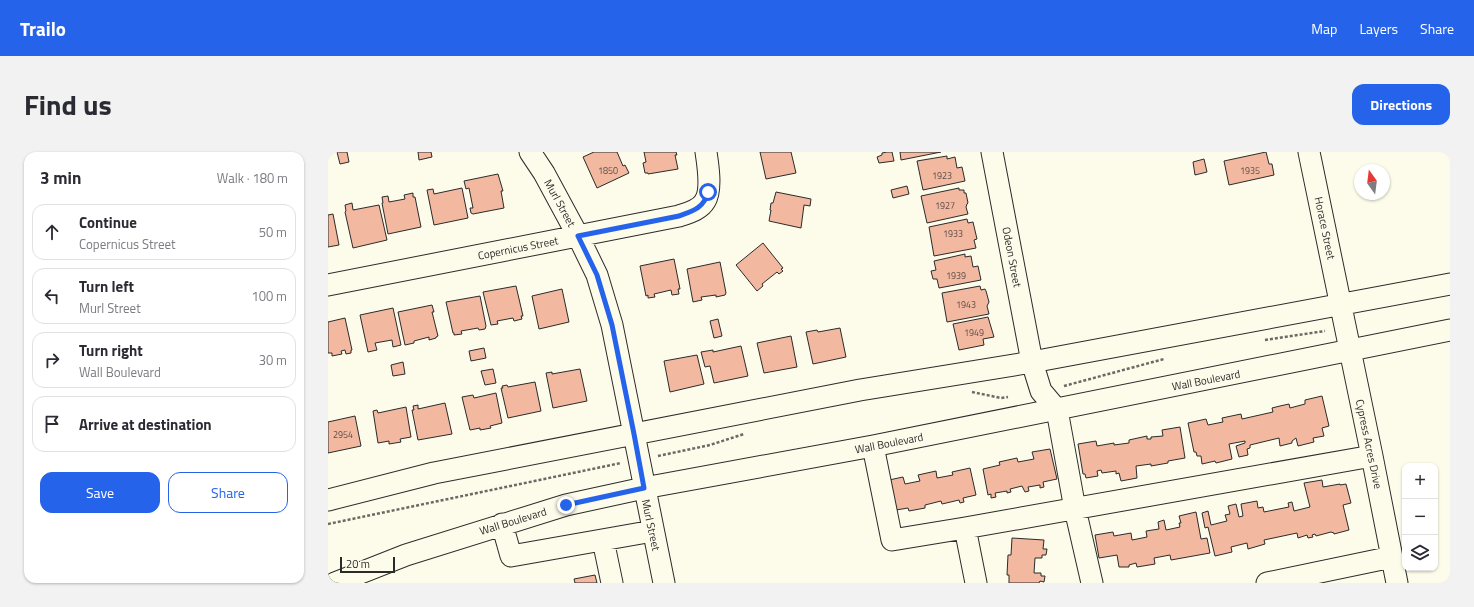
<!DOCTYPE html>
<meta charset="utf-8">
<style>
:root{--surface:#fff;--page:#f2f2f3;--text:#2b2b33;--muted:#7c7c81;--line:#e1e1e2;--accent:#2563eb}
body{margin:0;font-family:"Titillium Web",sans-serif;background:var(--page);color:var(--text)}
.controls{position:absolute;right:12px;bottom:12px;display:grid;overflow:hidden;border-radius:8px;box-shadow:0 1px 3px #0004}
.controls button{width:36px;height:36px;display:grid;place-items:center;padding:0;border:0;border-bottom:1px solid var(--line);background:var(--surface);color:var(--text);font:20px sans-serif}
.compass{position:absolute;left:1026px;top:12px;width:36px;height:36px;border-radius:50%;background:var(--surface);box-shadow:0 1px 3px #0004;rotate:346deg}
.scale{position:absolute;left:12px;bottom:10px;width:55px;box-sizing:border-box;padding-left:4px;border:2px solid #2b2b2b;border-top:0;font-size:11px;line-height:14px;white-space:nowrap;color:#2b2b2b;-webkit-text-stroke:3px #fdfbea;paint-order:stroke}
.stop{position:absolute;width:12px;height:12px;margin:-9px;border:3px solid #2563eb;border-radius:50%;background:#fff}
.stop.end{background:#2563eb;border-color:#fff;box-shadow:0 1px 4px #0008}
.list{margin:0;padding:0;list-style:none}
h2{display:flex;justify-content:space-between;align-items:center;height:52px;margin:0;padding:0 16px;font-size:17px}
h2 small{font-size:13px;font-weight:400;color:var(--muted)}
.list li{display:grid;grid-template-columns:26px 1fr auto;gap:12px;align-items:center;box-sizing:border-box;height:56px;margin:0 8px 8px;padding:0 8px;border:1px solid var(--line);border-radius:12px}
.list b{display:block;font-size:15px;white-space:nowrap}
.list p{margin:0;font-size:13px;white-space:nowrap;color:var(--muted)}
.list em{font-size:13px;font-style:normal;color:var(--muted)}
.actions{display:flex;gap:8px;padding:12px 16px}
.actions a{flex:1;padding:9px 0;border:1px solid var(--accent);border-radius:12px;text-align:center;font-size:14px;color:var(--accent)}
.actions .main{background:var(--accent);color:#fff}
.icon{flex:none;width:22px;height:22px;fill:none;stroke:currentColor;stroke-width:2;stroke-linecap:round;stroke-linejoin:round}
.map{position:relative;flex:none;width:1122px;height:431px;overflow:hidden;border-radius:12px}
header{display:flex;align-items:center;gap:24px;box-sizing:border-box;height:56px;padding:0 20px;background:var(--accent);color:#fff}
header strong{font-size:19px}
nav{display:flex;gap:22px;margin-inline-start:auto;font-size:14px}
.intro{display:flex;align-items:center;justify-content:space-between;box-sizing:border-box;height:96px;padding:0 24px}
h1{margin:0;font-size:28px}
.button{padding:10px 18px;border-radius:12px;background:var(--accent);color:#fff;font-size:14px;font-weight:700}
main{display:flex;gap:24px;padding:0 24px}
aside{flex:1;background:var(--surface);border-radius:12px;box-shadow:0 1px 3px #0004}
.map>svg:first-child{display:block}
.building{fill:#f2b8a0;stroke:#2b2b2b}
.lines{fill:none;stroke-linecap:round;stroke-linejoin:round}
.minor-casing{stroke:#2b2b2b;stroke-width:23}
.path{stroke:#6a6964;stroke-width:2.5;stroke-dasharray:3 2;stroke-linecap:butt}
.minor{stroke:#fdfbea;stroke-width:21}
.route{stroke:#2563eb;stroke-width:5}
.labels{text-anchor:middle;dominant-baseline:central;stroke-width:3;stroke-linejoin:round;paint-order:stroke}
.number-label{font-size:9px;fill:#5d4e48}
.street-label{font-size:11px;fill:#2b2b2b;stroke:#fdfbea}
</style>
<header>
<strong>Trailo</strong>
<nav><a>Map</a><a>Layers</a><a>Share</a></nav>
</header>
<div class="intro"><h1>Find us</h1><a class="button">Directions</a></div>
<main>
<aside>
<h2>3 min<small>Walk · 180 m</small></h2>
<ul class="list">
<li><svg class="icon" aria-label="ahead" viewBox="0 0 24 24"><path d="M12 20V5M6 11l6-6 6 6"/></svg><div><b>Continue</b><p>Copernicus Street</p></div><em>50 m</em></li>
<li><svg class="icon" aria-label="left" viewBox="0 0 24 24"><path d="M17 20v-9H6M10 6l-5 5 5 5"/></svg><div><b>Turn left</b><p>Murl Street</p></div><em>100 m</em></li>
<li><svg class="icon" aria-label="right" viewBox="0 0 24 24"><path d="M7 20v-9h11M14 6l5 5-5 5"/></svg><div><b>Turn right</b><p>Wall Boulevard</p></div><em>30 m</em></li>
<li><svg class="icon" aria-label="arrive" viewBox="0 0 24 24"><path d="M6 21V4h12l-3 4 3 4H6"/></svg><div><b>Arrive at destination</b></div></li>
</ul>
<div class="actions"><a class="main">Save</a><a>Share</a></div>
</aside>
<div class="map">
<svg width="1122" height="431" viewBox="0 0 1122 431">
<rect width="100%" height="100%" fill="#fdfbea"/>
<!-- building -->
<path class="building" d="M9 0H19L21 10 12 12Z
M90 0H103L104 5 91 8Z
M266 0H289L295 14 297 13 301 21 269 36 255 5Z
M316 0H348L349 3H347L350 17 320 22V21H317L315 11 318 10Z
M432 0H463L468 21 438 27Z
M559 0H564L566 9 551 11 549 5 554 3V1Z
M572 0H613L573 8Z
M938 0 941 12H944L946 23 901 33 896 9Z
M619 4V7L627 5 629 16 634 15 637 29 595 38 589 9Z
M876 7 879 20 867 23 865 10Z
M170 22 175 39H173L176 56 145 62 143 61 142 56H145L141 36 138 37 136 29Z
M579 34 581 42 565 46 563 38Z
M134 36 140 66 106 73 99 38 105 37 106 42Z
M631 36V38H636V41H638L640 51 639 52 638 55 640 62 599 71 593 44Z
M448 40 483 47 482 54 476 53 473 76 441 69 443 58H442L443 51H445Z
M85 41V45H87L93 75 60 82 54 51H55L54 45 60 44 61 50 77 47 76 43Z
M24 51 25 58 51 53 59 88 25 96 17 60 18 59 17 53Z
M5 62 11 93 0 95V63Z
M639 67 640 71 645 70 649 87 646 88 648 96 606 104 601 75Z
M435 91 455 116 453 117 455 119 451 122 449 120 434 132 435 134 429 139 408 113Z
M637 102V105L643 104 645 115 650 114 653 128 611 136 609 127H605L603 119 608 118 606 109Z
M346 107 352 137H350L351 142 344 143 343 138 326 142 327 145 320 146V143L318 144 312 114Z
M392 110 398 141 397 143 388 145V143L373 145 374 148 365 150 359 117Z
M188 134 195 164H193L194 167 186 169 185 166 169 169 170 172 163 173 155 140Z
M652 134 653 138 657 137 658 139 661 150 659 154 661 162 619 170 614 141Z
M234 137 241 170 211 177 204 144Z
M152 144 158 174 157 177 151 178 150 176 133 179 134 182 126 183V181H125L118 150Z
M104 153 106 160H104L110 184 108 185V186L101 188V185L86 189V191L77 193 70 160Z
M65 156 73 193 65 195 64 188 47 191 49 198 40 200 32 163Z
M660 165 666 185 655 187 656 193 631 198 625 172Z
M17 166 24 198H23V201L18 202 17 198 13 199 14 202 4 204V201H0V170Z
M390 167 394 184 386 186 382 169Z
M512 176 518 205 485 212 478 180 489 178 490 180Z
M463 184 469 215 436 221 429 191Z
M413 194 420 224 386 231 382 214 377 215 373 200 385 198V200Z
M156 196 158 206 143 209 141 199Z
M369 203 376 232 342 240 336 209Z
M75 210 77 222 65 224 63 213Z
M165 217 168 231 157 233 153 219Z
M252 217 259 249 225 256 218 221 224 220V222Z
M207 230 213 259 180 266 173 236H175L174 234 179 233 180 235Z
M168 241 174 271 162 274 163 276 152 278V276L142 278 134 245 145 243 146 246Z
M994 244 1001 274 994 276 996 284 985 286 986 290 970 294 968 286 964 289V291L952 294 951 286 922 293V296L919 297 920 303 911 305 908 294 917 291V289L901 292 904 307 888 311 887 309 874 312 873 304H869L868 300H866L860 271 878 267 880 273 895 270 894 266 913 262 914 267 945 260 944 256 952 254 961 252 962 256 977 252V248Z
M117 251 124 282 90 288 84 258H86L85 254 90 253V257Z
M78 255 83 285 72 287 73 290 61 292V289L50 291 45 259 49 258 50 261Z
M27 264 33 294 0 301V270Z
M852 275 857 306 840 309V311L823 314V312L808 314 809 326 793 329 791 321 788 322V319L774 321 773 318 769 319 770 324 758 326 757 322H755L750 292 768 289 769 294 786 291V293L801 291V288L819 284V287H823V285L835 284 834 278Z
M722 297 729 327 715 330 716 335 712 336V333L700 335 701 339 697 340 694 334 682 337 683 340 679 341V339L667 341 668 345 663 346V342L660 343 655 317 672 313 671 310 689 306 690 310 706 307 704 300Z
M642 316 648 343 635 346 636 350 632 351 631 348 614 352 613 349 597 353V356L581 359 580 356 568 358 561 328 575 325 577 332 592 329 590 323 608 319 609 326 625 323 624 320Z
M994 328 995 335 1012 332V333L1018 332 1023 351 1015 353 1021 378 1006 382V381L1003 380 988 384 987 382 984 383 985 385 980 386 979 383 970 386 969 381 936 388 937 392 920 397 919 391 903 395 904 400 887 404 880 375 877 376 874 361 880 359 883 373 899 369 897 363 902 362 900 354 908 352 911 365 915 364 913 352 929 349 930 356 935 355 936 360 961 355 960 351 964 350 966 359 982 355 976 331Z
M868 360 873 387 879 386 882 401 843 408 842 403 826 406 827 412 809 415 808 411 801 413V415H791L789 403 771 406 767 383 785 380 786 384 803 381 804 388 819 385 818 379 831 377 830 370 836 368 838 378 852 375 851 371H853L851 364Z
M684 386 716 388 715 397H719L718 403H714V406H707L706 421H713V424H717L716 430 712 429 711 431H681V423H679L680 403H683Z
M267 423 269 431H247L246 427Z"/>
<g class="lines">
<defs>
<path id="minor" d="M202 0 216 21 250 84 269 123 284 173 336 431
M664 0 704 210 713 239 729 258 747 357 764 431
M981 0 1044 304 1069 431
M0 133 351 64C360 61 372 58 377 49 384 38 380 13 378 0
M545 294 564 388 637 376 1044 304
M0 348 106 321 532 238 704 210 1122 132
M174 372 183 404 325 379
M637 376 648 431
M275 388 284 431
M7 431 78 403 238 353 316 336 545 294 1122 178
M939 431 1064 405"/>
</defs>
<!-- minor casing -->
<use href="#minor" class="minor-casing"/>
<!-- path -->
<path class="path" d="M937 188 997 179
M736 234 836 207
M644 240 673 246 680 245
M330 304 382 293 416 282
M0 372 293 311"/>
<!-- minor -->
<use href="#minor" class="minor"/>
</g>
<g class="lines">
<!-- route -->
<path class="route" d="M238 353 316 336 306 282 284 173 269 123 250 84 351 64C365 59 376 56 380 40"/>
</g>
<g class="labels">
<!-- number labels -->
<g class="number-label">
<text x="280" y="18">1850</text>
<text x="922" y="18">1935</text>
<text x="614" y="23">1923</text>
<text x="617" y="53">1927</text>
<text x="625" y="81">1933</text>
<text x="628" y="123">1939</text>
<text x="638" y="152">1943</text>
<text x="646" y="180">1949</text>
<text x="15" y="282">2954</text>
</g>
<!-- street labels -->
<g class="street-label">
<text transform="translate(232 51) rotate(61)">Murl Street</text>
<text transform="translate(997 76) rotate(78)">Horace Street</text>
<text transform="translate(190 96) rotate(-11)">Copernicus Street</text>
<text transform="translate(684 105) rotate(79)">Odeon Street</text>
<text transform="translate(878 228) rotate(-11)">Wall Boulevard</text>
<text transform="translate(561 291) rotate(-11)">Wall Boulevard</text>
<text transform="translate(1041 292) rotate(78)">Cypress Acres Drive</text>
<text transform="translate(185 369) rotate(-17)">Wall Boulevard</text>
<text transform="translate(323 373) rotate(78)">Murl Street</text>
</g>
</g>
</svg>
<div class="controls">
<button>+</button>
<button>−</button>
<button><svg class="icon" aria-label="layers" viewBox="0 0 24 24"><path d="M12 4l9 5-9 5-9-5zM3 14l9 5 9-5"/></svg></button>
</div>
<svg class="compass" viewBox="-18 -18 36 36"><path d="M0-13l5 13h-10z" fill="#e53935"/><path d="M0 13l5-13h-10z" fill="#7c7c81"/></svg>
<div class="scale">20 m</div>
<div class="stop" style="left:380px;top:40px"></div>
<div class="stop end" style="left:238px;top:353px"></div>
</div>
</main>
